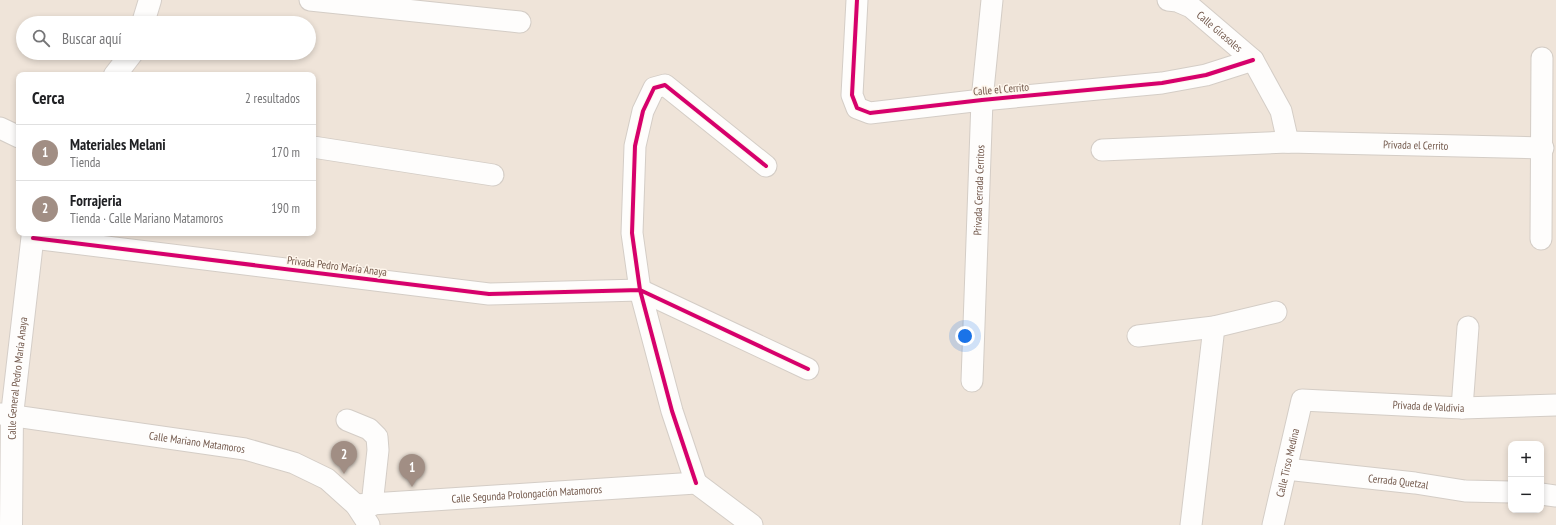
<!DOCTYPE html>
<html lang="es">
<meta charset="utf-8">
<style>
:root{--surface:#fff;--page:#f2f2f2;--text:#202124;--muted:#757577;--line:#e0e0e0;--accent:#a18e84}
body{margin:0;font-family:"PT Sans Narrow",sans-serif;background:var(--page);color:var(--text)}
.controls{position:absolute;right:12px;bottom:12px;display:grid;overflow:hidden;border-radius:8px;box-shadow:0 2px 6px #0003}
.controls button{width:36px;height:36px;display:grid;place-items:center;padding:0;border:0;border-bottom:1px solid var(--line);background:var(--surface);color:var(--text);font:20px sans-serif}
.you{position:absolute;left:965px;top:336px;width:14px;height:14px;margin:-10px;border:3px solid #fff;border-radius:50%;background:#1a73e8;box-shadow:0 0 0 6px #1a73e833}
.badge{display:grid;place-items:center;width:26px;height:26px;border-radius:50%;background:var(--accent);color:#fff;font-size:13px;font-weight:700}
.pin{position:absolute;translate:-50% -33px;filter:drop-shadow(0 1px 2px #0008)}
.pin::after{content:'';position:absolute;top:21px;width:14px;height:12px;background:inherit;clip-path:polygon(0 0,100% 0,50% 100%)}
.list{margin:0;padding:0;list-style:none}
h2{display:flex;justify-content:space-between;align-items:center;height:52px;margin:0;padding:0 16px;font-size:17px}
h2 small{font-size:13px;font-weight:400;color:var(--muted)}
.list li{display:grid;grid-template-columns:26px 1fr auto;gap:12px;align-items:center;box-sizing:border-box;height:56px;padding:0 16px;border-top:1px solid var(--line)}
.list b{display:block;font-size:15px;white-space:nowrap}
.list p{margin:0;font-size:13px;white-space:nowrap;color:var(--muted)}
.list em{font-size:13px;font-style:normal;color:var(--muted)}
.icon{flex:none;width:22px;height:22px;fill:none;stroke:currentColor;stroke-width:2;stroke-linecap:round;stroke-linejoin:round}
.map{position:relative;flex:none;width:1556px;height:525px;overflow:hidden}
.search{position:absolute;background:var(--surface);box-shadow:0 2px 6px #0003;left:16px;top:16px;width:300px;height:44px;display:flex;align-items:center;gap:10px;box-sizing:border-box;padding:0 14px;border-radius:22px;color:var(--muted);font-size:15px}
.panel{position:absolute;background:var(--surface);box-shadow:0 2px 6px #0003;left:16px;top:72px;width:300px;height:164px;border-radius:8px}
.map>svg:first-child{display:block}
.residential{fill:#efe4d9;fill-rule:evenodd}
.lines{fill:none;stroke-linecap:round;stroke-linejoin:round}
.street-casing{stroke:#d4cdc6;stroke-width:23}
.secondary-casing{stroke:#d5cec8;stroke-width:24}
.street{stroke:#fefdfc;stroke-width:21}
.secondary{stroke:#fefdfc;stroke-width:22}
.cycleway-casing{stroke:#fef6ec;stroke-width:6}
.cycleway{stroke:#d6006c;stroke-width:4}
.labels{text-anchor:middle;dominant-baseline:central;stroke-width:3;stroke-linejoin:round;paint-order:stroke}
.street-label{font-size:11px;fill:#73594c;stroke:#fef6ec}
</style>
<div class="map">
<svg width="1556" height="525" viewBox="0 0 1556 525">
<rect width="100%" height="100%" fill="#f6f1eb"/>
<!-- residential -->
<path class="residential" d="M0 0H1556V525H0ZM23 23H309V53H23ZM19 75H313V233H19ZM1511 444H1541V510H1511Z"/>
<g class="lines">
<defs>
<g id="street">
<path d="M310 0 520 22"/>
<path d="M857 0 852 95 857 108 870 113 982 100 1162 83 1206 75 1253 60"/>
<path id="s1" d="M1168 0 1177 1 1191 7 1253 60 1281 111 1288 142"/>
<path d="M0 128 19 137"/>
<path d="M313 147 493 175"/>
<path id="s2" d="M1102 150 1288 142 1543 148"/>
<path d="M33 238 489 294 640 290 808 369"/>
<path d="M1541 239 1542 58"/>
<path d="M1138 336 1214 327 1276 312"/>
<path id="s3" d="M972 381 982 100 992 0"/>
<path d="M1462 408 1468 327"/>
<path id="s4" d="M0 414 245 449 294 463 327 479 356 505 369 525"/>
<path d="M347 420 369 429 377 437 378 450 372 505"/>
<path id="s5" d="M1286 469 1415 483 1465 491 1511 492"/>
<path d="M696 483 672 411 640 290 632 233 635 146 643 111 654 88 665 85 766 166"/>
<path d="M696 483 752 525"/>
<path d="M1541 494 1556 496"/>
<path id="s6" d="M356 505 696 483"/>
<path d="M1191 525 1214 327"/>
<path id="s7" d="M1273 525 1302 400 1462 408 1556 405"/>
</g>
<g id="secondary">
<path d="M143 23 150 0"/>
<path d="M115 75 132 53"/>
<path id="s8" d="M11 525 12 415 33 233"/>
</g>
</defs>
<!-- street casing -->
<use href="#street" class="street-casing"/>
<!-- secondary casing -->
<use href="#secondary" class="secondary-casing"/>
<!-- street -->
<use href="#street" class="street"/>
<!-- secondary -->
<use href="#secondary" class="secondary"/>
<defs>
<path id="cycleway" d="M857 0 852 95 857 108 870 113 982 100 1162 83 1206 75 1253 60
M33 238 489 294 640 290 808 369
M696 483 672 411 640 290 632 233 635 146 643 111 654 88 665 85 766 166"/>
</defs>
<!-- cycleway casing -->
<use href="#cycleway" class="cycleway-casing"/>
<!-- cycleway -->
<use href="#cycleway" class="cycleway"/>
</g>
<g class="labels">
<!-- street labels -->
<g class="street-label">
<text stroke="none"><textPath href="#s1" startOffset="62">Calle Girasoles</textPath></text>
<text transform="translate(1001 89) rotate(-5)">Calle el Cerrito</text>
<text stroke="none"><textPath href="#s2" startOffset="314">Privada el Cerrito</textPath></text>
<text stroke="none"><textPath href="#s3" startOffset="191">Privada Cerrada Cerritos</textPath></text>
<text transform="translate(337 266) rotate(7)">Privada Pedro María Anaya</text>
<text stroke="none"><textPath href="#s8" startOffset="147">Calle General Pedro María Anaya</textPath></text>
<text stroke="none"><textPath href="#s7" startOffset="255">Privada de Valdivia</textPath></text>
<text stroke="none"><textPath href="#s4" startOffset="199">Calle Mariano Matamoros</textPath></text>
<text stroke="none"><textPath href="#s7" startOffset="64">Calle Tirso Medina</textPath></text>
<text stroke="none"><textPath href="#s5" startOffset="113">Cerrada Quetzal</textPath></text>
<text stroke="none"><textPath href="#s6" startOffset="171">Calle Segunda Prolongación Matamoros</textPath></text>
</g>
</g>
</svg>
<div class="controls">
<button>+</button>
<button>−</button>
</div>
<div class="you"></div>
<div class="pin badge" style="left:412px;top:487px">1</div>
<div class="pin badge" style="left:344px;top:474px">2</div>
<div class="search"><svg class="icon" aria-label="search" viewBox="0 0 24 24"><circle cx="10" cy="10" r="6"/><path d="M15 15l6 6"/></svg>Buscar aquí</div>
<section class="panel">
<h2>Cerca<small>2 resultados</small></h2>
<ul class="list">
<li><span class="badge">1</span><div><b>Materiales Melani</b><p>Tienda</p></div><em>170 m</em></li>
<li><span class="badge">2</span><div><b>Forrajeria</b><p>Tienda · Calle Mariano Matamoros</p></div><em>190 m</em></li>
</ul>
</section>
</div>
